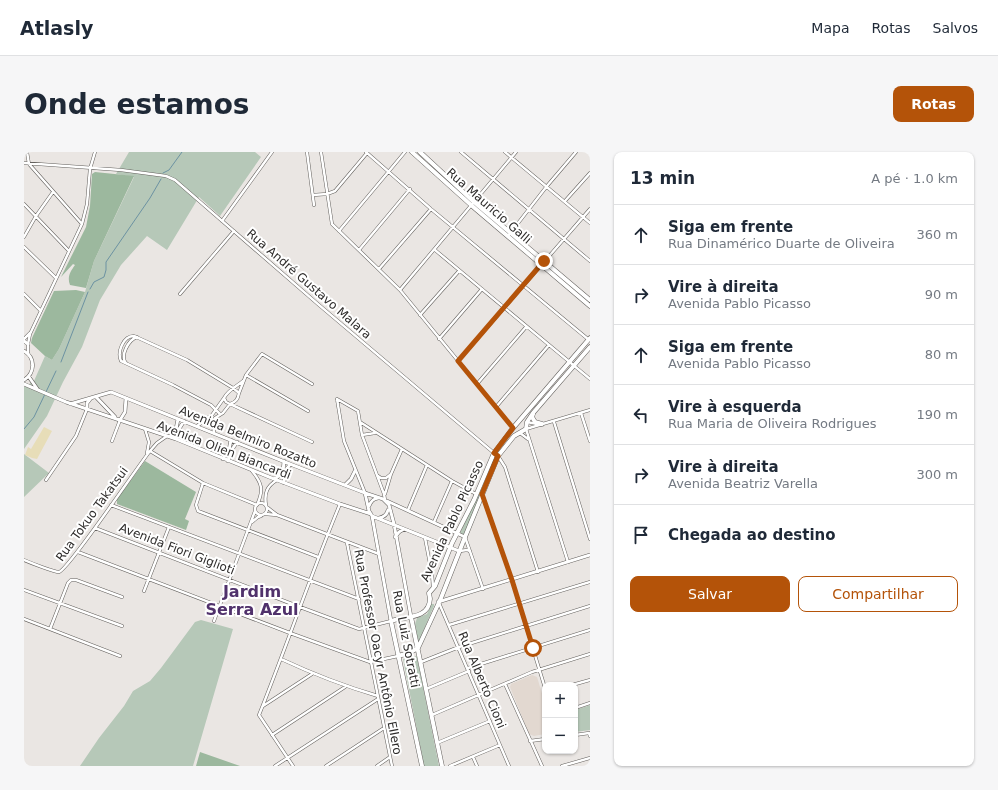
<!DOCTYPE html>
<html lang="pt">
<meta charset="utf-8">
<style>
:root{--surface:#fff;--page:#f6f6f7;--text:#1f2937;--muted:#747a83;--line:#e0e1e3;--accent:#b45309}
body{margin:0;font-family:"DejaVu Sans",sans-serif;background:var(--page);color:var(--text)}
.controls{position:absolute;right:12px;bottom:12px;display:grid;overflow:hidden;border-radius:8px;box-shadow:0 1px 3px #0004}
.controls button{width:36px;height:36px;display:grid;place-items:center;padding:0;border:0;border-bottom:1px solid var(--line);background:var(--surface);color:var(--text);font:20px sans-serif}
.stop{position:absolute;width:12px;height:12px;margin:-9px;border:3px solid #b45309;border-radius:50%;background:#fff}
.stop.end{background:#b45309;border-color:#fff;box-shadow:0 1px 4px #0008}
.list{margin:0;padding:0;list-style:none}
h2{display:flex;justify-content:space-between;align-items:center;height:52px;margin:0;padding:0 16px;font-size:17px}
h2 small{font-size:13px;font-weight:400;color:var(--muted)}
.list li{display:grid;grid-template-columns:26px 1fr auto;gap:12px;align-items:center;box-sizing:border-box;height:60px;padding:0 16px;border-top:1px solid var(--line)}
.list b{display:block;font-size:15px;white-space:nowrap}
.list p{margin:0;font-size:13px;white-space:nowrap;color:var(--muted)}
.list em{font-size:13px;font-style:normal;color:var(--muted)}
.actions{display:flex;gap:8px;padding:12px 16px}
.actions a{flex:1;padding:9px 0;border:1px solid var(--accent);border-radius:8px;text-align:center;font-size:14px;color:var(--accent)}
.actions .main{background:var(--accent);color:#fff}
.icon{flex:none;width:22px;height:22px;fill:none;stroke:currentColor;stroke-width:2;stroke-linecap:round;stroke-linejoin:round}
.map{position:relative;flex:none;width:566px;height:614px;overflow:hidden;border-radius:8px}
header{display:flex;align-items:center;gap:24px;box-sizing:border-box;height:56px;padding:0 20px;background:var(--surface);border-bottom:1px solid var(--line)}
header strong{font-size:19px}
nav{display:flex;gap:22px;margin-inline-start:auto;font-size:14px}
.intro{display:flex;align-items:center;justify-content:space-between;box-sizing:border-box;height:96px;padding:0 24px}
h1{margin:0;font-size:28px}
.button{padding:10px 18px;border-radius:8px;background:var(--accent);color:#fff;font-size:14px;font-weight:700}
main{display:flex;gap:24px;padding:0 24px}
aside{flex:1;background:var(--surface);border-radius:8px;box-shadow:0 1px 3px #0004}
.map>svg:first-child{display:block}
.built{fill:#e2d8d0}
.green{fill:#b6c8b8}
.forest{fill:#9cb89e}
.sand{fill:#e7ddb8}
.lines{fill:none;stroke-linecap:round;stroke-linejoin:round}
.stream{stroke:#6c92a2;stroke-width:1}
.minor-casing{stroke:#63605d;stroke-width:3.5}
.tertiary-casing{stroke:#63605d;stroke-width:4}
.primary-casing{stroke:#63605d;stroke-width:5}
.minor{stroke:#fff;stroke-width:2.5}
.tertiary{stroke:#fff;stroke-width:3}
.primary{stroke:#fff;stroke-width:4}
.route{stroke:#b45309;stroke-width:5}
.labels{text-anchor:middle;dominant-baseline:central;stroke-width:4;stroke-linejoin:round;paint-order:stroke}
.street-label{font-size:12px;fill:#2e2c2b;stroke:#fff}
.district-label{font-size:16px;font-weight:bold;fill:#50316b;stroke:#fff}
</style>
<header>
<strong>Atlasly</strong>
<nav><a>Mapa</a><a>Rotas</a><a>Salvos</a></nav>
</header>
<div class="intro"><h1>Onde estamos</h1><a class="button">Rotas</a></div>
<main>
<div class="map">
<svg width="566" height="614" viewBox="0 0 566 614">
<rect width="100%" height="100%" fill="#eae6e3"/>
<!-- built -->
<path class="built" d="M508 523 513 525 521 551V582L510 584 505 582 486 535 487 532Z"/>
<!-- green -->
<path class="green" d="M105 0H231L237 5 196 64 175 45 143 98 123 84 97 113 76 148 58 195 39 230 23 264 0 297V235L10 229 21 204 28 208 35 197 61 140 70 109 110 25 92 22Z
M0 302 25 321 0 345Z
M470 305 471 307 440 383 436 381Z
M407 452H410V454L395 489H394L391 472 393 466 403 462Z
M177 468 209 477 169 614H56L75 586 100 554 109 539 126 529 137 516 171 470Z
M392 504 393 505 415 614H400L379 507Z
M566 553V578L551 580V558Z"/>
<!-- forest -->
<path class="forest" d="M71 20 110 24 70 109 62 136 46 133C43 125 46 120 51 113L49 112 37 125 62 75 66 54 68 22Z
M52 138 61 140 35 197 28 208 21 204 7 191 8 186 30 139Z
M121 309 172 340 161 367 165 369 162 378 93 352V347Z
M176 600 216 614H172Z"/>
<!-- sand -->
<path class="sand" d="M20 275 28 279 13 307 8 306 1 303 4 295 7 297Z"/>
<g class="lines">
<!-- stream -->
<path class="stream" d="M139 21 145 18 158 0
M66 137 70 130 80 125 82 118V110L126 46 137 27
M37 210 64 140
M0 277 10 265 32 219"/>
<defs>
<path id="minor" d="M3 0 5 12 58 72
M283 0 290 53
M297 0 308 72 376 138 489 276
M342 0 407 57 565 188
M437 0 566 109
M481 0 566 71
M0 11 97 18 142 24 151 28 295 153 470 301 474 304 481 315 514 420
M289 43 303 42 311 39 343 1
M541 49 566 21
M0 52 45 99
M198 69 248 0
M315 79 381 0
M484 84 523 34 552 0
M0 85 12 64 29 40
M0 95 32 126
M335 98 386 37
M411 98 566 227
M355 117 407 57
M376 138 492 0
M0 142 17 159
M156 142 210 79
M396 163 435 119
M0 187 6 181
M415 187 458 137
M4 202V192L6 182 58 72 63 52 66 17 71 0
M434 209 566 57
M102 211C96 204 104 188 113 185
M222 223 284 259
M453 232 502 175
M215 241 222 223 238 202 288 232
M313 247 334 259 338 283 360 342 361 348
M313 247 320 289 341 341
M472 255 525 193
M557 261 566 289
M196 262 187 253 149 233 97 209C93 200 99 184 110 184L163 208 209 236 215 241C214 247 212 250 206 252L202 250 200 246C204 238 212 235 219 229
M188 263 200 246
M191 266 199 261 206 252 288 290
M190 270 189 272 190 281
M336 270 428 329 452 342
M503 270 513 272
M530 270 566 387
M173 274 185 265
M121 277 125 290 123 301
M496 281 504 287
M338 283 351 281
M88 289 96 268
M126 299 179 331 233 353C240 338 238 331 228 319
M354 324 357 326H362L367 322
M22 328 52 284 63 257
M179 331 172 353 174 359 294 405
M361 342 367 322 378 297
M458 342 488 428 521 536
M231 357a6 6 0 1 1 12 0a6 6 0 1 1-12 0Z
M87 353 335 447
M242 353C240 341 243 334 253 328
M244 356 253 363
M384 358 403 313
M241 362 253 363 355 402
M228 370 234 365 237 364
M410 370 428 329
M71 376 276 455 335 477 367 469
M441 385 459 437
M401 386 408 422 409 435
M323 391 368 614
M436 399 443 398 446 399
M54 400 266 481 346 510 374 504
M0 408C7 411 30 420 35 420 44 418 114 314 126 299L133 291 143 284
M544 410 502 277 566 258
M0 438 98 474
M120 439 145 375
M415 451 485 614
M0 467 96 504
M190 469 231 359
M425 473 566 430
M26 477 44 431 47 428H52L98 445
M257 507C289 522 320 534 354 544
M397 510 435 495 566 454
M444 516 566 478
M481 532 518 614
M548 533 566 528
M402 537 445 519
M239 554 288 522
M551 556 566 551
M408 563 508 520 566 502
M248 583 321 535
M551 583 565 581 566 584
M506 589 521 587
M413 591 466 569
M449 605 453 614
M251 614 354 547
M269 614 235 563C263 493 287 422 316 352
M302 614 360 576
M353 614 366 605
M426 614 476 593
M538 614 566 606"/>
<path id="tertiary" d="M0 189 4 192
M0 199C12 206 11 221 0 228
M5 225 14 238
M0 232 42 250 152 287 245 325 316 352 347 362
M72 245 91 265
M46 252 87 240 266 312 341 341 359 347 365 353 370 372 387 465
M63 257V251L67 246
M96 268 101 260 102 246
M146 285 152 277 154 267
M152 287 155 277 160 269
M199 307 205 298 207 288
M204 309 207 299 213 290
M251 327 259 320 260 309
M260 331 261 321 266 312
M321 333 327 327 331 319
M341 341 345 359 348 364 435 399
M363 349 441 385
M345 354C347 349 349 347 354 346
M348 364 367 469
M355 366C360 365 363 363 364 358
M371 385 375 380 380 377
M414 450 566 403"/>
<path id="primary" d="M388 0 447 53 566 154
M396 0 450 50 566 148
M509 262 508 265 511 270 518 272
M387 465 418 614
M394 496 417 446 441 385 474 304 490 284 502 277 503 270 509 261 566 195
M374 504 385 501 394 496
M398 614 367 469C380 464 405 468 406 447 406 445 405 443 405 441L411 434 428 391 450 348 470 301 489 276 566 186"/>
</defs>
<!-- minor casing -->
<use href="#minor" class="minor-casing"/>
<!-- tertiary casing -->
<use href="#tertiary" class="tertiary-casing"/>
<!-- primary casing -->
<use href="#primary" class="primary-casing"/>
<!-- minor -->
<use href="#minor" class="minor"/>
<!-- tertiary -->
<use href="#tertiary" class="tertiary"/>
<!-- primary -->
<use href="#primary" class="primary"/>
</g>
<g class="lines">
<!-- route -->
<path class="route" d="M509 496 488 428 458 342 474 304 470 301 489 276 434 209 520 109"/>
</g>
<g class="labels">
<!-- street labels -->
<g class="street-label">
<text transform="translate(465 54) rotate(41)">Rua Mauricio Galli</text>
<text transform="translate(285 132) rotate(41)">Rua André Gustavo Malara</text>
<text transform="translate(224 285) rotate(22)">Avenida Belmiro Rozatto</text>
<text transform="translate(200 298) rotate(21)">Avenida Olien Biancardi</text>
<text transform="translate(68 362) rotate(-54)">Rua Tokuo Takatsui</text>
<text transform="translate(428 369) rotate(-65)">Avenida Pablo Picasso</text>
<text transform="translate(153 397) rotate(21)">Avenida Fiori Giglioti</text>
<text transform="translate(382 487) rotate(79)">Rua Luiz Sotratti</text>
<text transform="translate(354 500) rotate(79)">Rua Professor Oacyr Antônio Ellero</text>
<text transform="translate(458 528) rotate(67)">Rua Alberto Cioni</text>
</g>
<!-- district labels -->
<g class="district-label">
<text x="228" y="439">Jardim<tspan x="228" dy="18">Serra Azul</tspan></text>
</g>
</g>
</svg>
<div class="controls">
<button>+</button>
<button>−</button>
</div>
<div class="stop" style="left:509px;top:496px"></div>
<div class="stop end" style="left:520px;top:109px"></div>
</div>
<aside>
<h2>13 min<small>A pé · 1.0 km</small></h2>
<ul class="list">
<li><svg class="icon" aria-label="ahead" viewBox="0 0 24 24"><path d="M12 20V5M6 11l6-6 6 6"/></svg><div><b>Siga em frente</b><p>Rua Dinamérico Duarte de Oliveira</p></div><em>360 m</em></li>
<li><svg class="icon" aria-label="right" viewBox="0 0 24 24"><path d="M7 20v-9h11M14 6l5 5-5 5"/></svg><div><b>Vire à direita</b><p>Avenida Pablo Picasso</p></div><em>90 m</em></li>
<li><svg class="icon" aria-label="ahead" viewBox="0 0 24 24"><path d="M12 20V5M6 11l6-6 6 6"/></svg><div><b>Siga em frente</b><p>Avenida Pablo Picasso</p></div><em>80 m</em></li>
<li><svg class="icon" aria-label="left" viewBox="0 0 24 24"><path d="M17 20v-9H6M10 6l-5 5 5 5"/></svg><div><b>Vire à esquerda</b><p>Rua Maria de Oliveira Rodrigues</p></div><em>190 m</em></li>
<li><svg class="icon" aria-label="right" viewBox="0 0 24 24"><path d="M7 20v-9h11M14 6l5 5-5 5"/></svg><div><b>Vire à direita</b><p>Avenida Beatriz Varella</p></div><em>300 m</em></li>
<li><svg class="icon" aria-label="arrive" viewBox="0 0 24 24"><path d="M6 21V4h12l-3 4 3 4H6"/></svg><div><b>Chegada ao destino</b></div></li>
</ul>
<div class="actions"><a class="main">Salvar</a><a>Compartilhar</a></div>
</aside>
</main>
